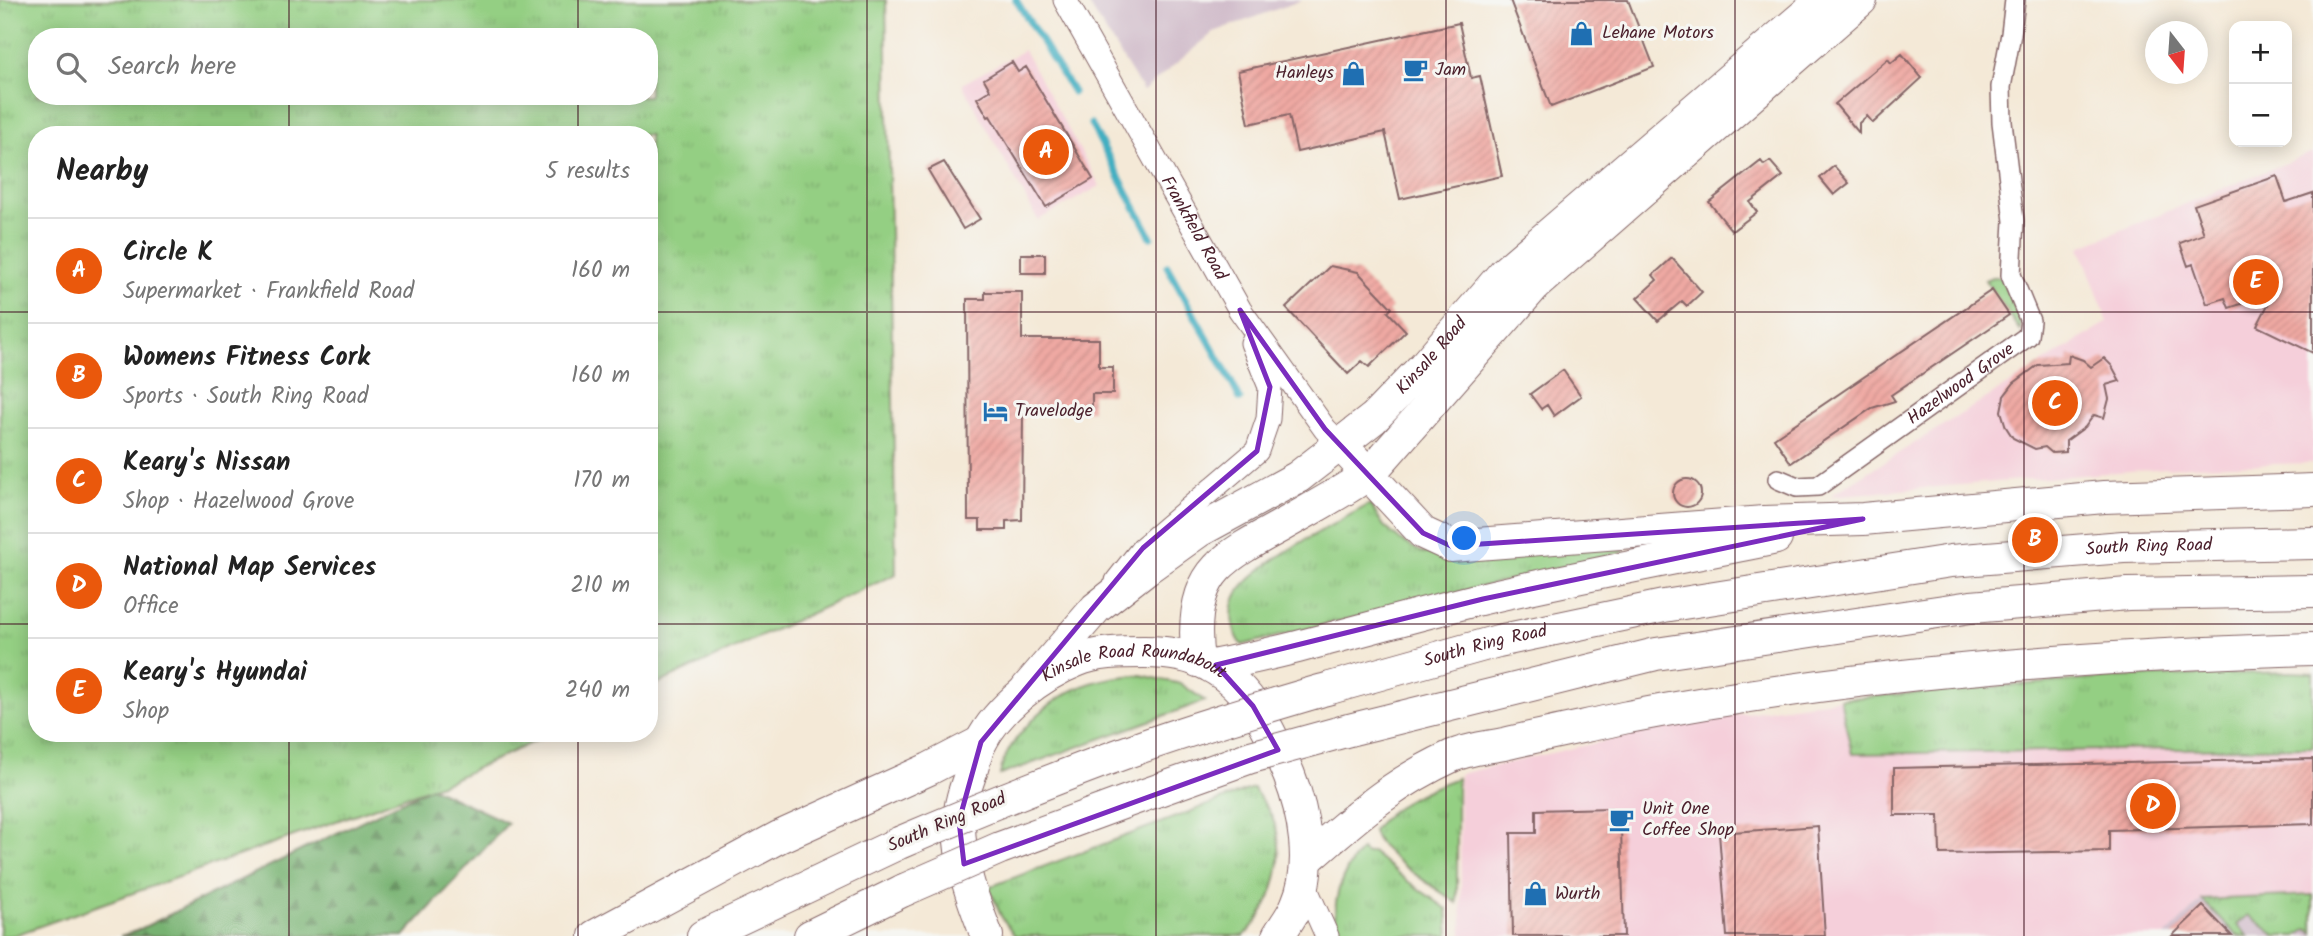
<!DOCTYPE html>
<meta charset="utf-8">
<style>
:root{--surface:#fff;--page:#f6f6f6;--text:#222;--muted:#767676;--line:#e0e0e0;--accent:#ea580c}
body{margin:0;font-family:Kalam,sans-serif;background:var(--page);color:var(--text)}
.controls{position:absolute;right:21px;top:21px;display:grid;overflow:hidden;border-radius:14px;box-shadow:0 4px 18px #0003}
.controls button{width:63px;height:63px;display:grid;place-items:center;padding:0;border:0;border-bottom:2px solid var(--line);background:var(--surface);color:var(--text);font:35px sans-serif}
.compass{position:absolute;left:2145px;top:21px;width:63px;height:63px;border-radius:50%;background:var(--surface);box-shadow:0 4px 18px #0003;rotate:163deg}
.you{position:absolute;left:1465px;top:539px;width:24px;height:24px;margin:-18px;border:5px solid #fff;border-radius:50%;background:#1a73e8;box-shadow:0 0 0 10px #1a73e833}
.badge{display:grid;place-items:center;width:46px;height:46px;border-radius:50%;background:var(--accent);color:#fff;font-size:23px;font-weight:700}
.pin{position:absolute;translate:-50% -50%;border:4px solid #fff;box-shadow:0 2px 7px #0006}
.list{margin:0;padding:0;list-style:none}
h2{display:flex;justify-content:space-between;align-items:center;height:91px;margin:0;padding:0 28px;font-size:30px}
h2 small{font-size:23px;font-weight:400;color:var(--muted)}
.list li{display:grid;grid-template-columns:46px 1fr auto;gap:21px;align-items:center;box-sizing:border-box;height:105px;padding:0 28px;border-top:2px solid var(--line)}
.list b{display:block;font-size:26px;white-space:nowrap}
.list p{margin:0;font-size:23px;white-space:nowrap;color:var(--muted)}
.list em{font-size:23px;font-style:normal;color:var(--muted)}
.icon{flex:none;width:38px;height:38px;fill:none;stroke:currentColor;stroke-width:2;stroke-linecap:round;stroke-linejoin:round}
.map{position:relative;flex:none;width:2313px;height:936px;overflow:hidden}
.search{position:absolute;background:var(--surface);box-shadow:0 4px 18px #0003;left:28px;top:28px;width:630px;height:77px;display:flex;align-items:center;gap:18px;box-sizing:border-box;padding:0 24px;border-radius:28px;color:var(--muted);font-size:26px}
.panel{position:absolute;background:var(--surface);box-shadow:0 4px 18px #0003;left:28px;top:126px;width:630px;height:616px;border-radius:28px}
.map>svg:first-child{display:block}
.built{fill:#f5cfda}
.industrial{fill:#d1bdcb}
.grass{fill:url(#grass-tufts);stroke:#6f7757;stroke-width:2;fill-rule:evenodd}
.forest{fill:url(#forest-firs);stroke:#60684e;stroke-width:2}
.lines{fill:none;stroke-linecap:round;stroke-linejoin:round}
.stream{stroke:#43afc1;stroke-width:7}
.building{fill:url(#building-hatch)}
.minor-casing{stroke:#866667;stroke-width:22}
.tertiary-casing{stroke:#866667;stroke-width:25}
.trunk-casing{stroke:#866667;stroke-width:34}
.minor{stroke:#fff;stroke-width:19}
.tertiary{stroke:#fff;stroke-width:23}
.trunk{stroke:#fff;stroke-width:32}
.trunk-bridge-casing{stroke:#866667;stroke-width:34;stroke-linecap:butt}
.trunk-bridge{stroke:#fff;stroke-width:32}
.marked{fill:none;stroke:#7b2cbf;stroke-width:5;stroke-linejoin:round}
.grid{fill:none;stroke:#4a1f2b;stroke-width:2;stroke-opacity:0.55}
.labels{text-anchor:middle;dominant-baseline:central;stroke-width:6;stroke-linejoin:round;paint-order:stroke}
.poi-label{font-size:18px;fill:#4a1f2b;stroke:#f6f6f2;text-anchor:start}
.street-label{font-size:18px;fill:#4a1f2b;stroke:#f6f6f2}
</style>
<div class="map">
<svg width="2313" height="936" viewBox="0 0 2313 936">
<defs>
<pattern id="grass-tufts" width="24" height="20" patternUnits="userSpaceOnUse" patternTransform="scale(1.75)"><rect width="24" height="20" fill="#94cf83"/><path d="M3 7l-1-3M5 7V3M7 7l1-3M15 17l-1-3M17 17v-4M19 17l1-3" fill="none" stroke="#81b171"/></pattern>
<pattern id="forest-firs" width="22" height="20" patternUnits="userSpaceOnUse" patternTransform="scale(1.75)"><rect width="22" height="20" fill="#77b271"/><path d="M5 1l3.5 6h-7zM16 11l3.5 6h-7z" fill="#64905d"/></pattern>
<pattern id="building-hatch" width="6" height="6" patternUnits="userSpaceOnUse" patternTransform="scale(1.75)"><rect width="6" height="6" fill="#efa9a3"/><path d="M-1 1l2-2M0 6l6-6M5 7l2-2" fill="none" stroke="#ce918c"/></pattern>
</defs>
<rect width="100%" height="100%" fill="#f6f6f2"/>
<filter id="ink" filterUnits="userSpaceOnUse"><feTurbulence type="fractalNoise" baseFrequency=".0143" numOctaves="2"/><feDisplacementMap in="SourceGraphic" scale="14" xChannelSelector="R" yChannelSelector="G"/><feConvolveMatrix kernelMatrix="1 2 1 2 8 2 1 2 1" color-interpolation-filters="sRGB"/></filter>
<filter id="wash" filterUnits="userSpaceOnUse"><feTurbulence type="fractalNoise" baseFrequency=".00686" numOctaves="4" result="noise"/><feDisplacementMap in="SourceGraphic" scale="28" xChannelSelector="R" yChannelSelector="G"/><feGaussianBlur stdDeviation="1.57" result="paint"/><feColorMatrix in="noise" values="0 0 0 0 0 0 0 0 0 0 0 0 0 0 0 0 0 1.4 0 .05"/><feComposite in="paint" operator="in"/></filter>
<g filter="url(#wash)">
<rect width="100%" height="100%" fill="#f4e9d7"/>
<!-- built -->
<path class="built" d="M1024 50 1100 186 1038 220 962 84Z
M2313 152V463L2189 466 1830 496 2108 322 2080 247Z
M1840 699 2313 712V895L2202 900 2165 936H1462L1459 774 1693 721Z"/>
<!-- industrial -->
<path class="industrial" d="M1086 0H1302L1214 32 1143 91Z
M2313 895V936H2165L2202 900Z"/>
<!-- grass -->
<path class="grass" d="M0 0H886L896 574 649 688V135H37V733H552L449 781 12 936H0ZM37 37H649V96H37Z
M1992 277H2000L2003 282 2021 321 2020 331 1985 280Z
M1370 504 1384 526 1400 540 1423 553 1455 556 1619 544 1624 552 1242 645C1233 632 1229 615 1235 599 1246 567 1338 522 1370 504Z
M2290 672 2313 673V747L1852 754 1840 699 2121 677Z
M1141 675 1181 684 1205 701 1000 775C1003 756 1013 742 1025 728 1058 691 1092 677 1141 675Z
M1457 778V903C1440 891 1375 851 1373 831 1391 804 1427 789 1457 778Z
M1253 788C1259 797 1267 806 1271 815 1290 855 1274 906 1244 936H1015L1001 916 989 887Z
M1361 850 1366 854 1372 852 1406 880 1447 909 1449 936H1338C1330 904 1340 874 1361 850Z
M2313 895V933L2308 929 2297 936H2276L2248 915 2237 925 2248 936H2237L2202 900Z"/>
<!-- forest -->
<path class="forest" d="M431 787 508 823 404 936H120L136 931Z"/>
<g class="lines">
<!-- stream -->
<path class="stream" d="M1016 0 1073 92
M1091 124 1151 237
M1167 266C1191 311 1218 354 1240 399"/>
</g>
<g id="blocks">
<!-- building -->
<path class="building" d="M1510 0H1628L1654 67 1551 107Z
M1459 23 1471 78 1480 76 1502 176 1400 199 1385 132 1297 152 1289 115 1249 124 1238 71Z
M1902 54 1922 78 1873 123 1867 116 1859 123V133L1835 104 1888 59 1891 63Z
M1012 62 1018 72 1026 67 1093 179 1046 207 990 116 988 117 977 98 990 90 984 79Z
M1761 161 1764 165 1770 161 1783 176 1750 202 1757 212 1732 231 1709 202Z
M944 162 980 219 963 229 928 170Z
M1834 166 1849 183 1834 195 1820 178Z
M2277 176 2286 202 2313 193V353L2257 326 2274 293 2229 308 2225 298 2207 304 2193 264 2188 266 2180 243 2204 234 2194 205Z
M1021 254H1045V273H1021Z
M1672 258 1702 292 1687 306 1682 301 1658 321 1637 298 1657 280 1653 275Z
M1330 266 1358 272 1392 308 1388 312 1406 331 1369 367 1362 361 1348 374 1286 308Z
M1992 290 2009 315 1891 395 1895 401 1872 408 1791 463 1774 438Z
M985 292H1022V339H1099V367H1113V394H1092V410L1023 412 1022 520 1006 521V530H980V520H968L967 299H985Z
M2069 355 2083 360 2091 367 2104 358 2112 366 2120 381 2106 385 2109 399 2104 418 2094 415 2085 427 2066 441V452L2052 453 2045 447 2035 449 2013 438 2006 427 2001 411 2004 396 2014 383 2038 365 2068 363Z
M1563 370 1581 396 1554 416 1547 405 1541 409 1530 394Z
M1673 493a14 14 0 1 1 28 0a14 14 0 1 1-28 0Z
M2313 759V824L2109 830V851L1940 854 1939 815H1894V768Z
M1611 808V827H1621L1624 936H1513L1511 833H1536V810Z
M1818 826 1825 936H1727L1719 833Z
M2203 906 2232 936H2172Z"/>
</g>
</g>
<g filter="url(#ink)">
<use href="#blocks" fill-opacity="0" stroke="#866667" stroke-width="2"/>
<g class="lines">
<defs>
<g id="minor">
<path id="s1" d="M1778 479 1797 487 1818 486 2028 336 2030 321 2011 275 2014 221 2002 122 2001 87 2011 34 2015 0"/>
</g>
<g id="tertiary">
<path id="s2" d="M1065 0 1240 310 1325 429 1342 446"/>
<path d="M1117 581 1143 548 1257 451 1268 419 1270 387 1252 343"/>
<path d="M1303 882 1327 936"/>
</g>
<g id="trunk">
<path d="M1342 446 1423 533 1451 546 1764 522 1863 519 2104 497 2313 490"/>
<path d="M1198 661C1194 630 1194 592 1217 568 1233 551 1261 537 1281 526 1311 509 1341 493 1370 473L1534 286 1861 0"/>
<path d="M1212 666C1302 649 1390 621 1480 599 1578 576 1678 558 1776 538"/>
<path id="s3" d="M1027 688 1096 608 1146 569 1199 531 1298 477 1374 418 1424 366 1504 273 1822 0"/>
<path id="s4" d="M1330 688 1498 641 1664 606 1951 561 2123 547 2313 543"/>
<path d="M1349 730 1656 654 1971 607 2128 594 2313 591"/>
<path d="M1306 860C1356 817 1391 784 1452 756 1468 749 1487 747 1504 744 1545 734 1587 726 1628 717 1854 673 2083 656 2313 649"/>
<path d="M595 936 779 837 929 769 981 742"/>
<path d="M703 936 899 843"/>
<path d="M810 936 904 890"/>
<path id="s5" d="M987 936C973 900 959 863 959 824 959 806 965 789 971 772 974 763 976 751 981 742 998 708 1041 675 1076 661 1096 652 1122 652 1144 652 1165 652 1191 655 1210 666 1252 688 1272 735 1289 775 1304 813 1314 866 1297 904 1293 915 1284 926 1278 936"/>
</g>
</defs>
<!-- minor casing -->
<use href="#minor" class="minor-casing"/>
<!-- tertiary casing -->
<use href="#tertiary" class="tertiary-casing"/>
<!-- trunk casing -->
<use href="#trunk" class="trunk-casing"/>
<!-- minor -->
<use href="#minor" class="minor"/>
<!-- tertiary -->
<use href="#tertiary" class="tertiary"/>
<!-- trunk -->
<use href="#trunk" class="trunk"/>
<defs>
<path id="trunk-bridge" d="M899 843C974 811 1050 780 1127 752 1193 728 1262 708 1330 688
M904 890 1000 848 1125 802 1251 757 1349 730"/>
</defs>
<!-- trunk-bridge casing -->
<use href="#trunk-bridge" class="trunk-bridge-casing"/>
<!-- trunk-bridge -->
<use href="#trunk-bridge" class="trunk-bridge"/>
</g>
</g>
<!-- marked area -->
<path class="marked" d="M1240 310 1325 429 1423 533 1451 546 1863 519 1483 599 1216 665 1253 706 1278 750 964 864 959 821 981 742 1143 548 1257 451 1270 387Z"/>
<!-- grid -->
<path class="grid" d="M289 0V37M578 0V37M867 0V936M1156 0V936M1446 0V936M1735 0V936M2024 0V936M289 96V135M578 96V135M0 312H37M649 312H2313M0 624H37M649 624H2313M289 733V936M578 733V936"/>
<!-- icons -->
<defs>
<symbol id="shop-bare" viewBox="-9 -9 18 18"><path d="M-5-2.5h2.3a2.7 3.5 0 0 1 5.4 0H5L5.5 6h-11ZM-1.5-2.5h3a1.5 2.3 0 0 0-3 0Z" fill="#1f6fb2" stroke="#f6f6f2" stroke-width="2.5" paint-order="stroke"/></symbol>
<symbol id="cafe-bare" viewBox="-9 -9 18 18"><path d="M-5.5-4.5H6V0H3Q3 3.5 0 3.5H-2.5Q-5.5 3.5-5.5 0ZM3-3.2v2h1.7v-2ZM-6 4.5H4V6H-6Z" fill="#1f6fb2" stroke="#f6f6f2" stroke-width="2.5" paint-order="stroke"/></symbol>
<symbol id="hotel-bare" viewBox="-9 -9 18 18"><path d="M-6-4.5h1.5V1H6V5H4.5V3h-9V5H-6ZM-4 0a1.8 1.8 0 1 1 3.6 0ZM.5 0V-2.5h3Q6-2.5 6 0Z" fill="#1f6fb2" stroke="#f6f6f2" stroke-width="2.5" paint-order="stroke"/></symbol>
</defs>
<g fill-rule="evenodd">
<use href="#shop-bare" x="1564" y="16" width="35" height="35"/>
<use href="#cafe-bare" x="1398" y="52" width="35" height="35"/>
<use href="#shop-bare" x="1336" y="56" width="35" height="35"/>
<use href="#hotel-bare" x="978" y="394" width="35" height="35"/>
<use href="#cafe-bare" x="1604" y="802" width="35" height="35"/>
<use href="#shop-bare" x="1518" y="876" width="35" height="35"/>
</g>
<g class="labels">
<!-- poi labels -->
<g class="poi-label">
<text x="1602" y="33">Lehane Motors</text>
<text x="1435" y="70">Jam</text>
<text x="1334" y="73" text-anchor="end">Hanleys</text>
<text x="1015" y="411">Travelodge</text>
<text x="1642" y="809">Unit One<tspan x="1642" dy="21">Coffee Shop</tspan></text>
<text x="1555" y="894">Wurth</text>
</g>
<!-- street labels -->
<g class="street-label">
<text stroke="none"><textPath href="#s2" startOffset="262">Frankfield Road</textPath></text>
<text stroke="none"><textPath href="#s3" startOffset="528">Kinsale Road</textPath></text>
<text stroke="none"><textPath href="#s1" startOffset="217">Hazelwood Grove</textPath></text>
<text stroke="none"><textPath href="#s4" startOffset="833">South Ring Road</textPath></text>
<text stroke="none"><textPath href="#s4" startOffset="161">South Ring Road</textPath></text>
<text stroke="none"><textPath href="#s5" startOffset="387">Kinsale Road Roundabout</textPath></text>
<text transform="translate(947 823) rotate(-23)">South Ring Road</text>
</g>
</g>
</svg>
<div class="controls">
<button>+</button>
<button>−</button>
</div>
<svg class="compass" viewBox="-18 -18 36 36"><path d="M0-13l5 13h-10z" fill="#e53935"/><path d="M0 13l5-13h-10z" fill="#767676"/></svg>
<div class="you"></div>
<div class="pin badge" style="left:1046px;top:152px">A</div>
<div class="pin badge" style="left:2035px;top:540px">B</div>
<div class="pin badge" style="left:2055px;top:403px">C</div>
<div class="pin badge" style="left:2153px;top:806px">D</div>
<div class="pin badge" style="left:2256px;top:282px">E</div>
<div class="search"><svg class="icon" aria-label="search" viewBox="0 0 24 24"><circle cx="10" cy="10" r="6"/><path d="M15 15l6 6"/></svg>Search here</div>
<section class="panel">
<h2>Nearby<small>5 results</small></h2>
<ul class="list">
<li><span class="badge">A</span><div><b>Circle K</b><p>Supermarket · Frankfield Road</p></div><em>160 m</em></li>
<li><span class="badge">B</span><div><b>Womens Fitness Cork</b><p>Sports · South Ring Road</p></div><em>160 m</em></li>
<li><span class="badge">C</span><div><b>Keary's Nissan</b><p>Shop · Hazelwood Grove</p></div><em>170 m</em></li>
<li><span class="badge">D</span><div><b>National Map Services</b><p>Office</p></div><em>210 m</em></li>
<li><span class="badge">E</span><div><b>Keary's Hyundai</b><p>Shop</p></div><em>240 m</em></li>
</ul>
</section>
</div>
